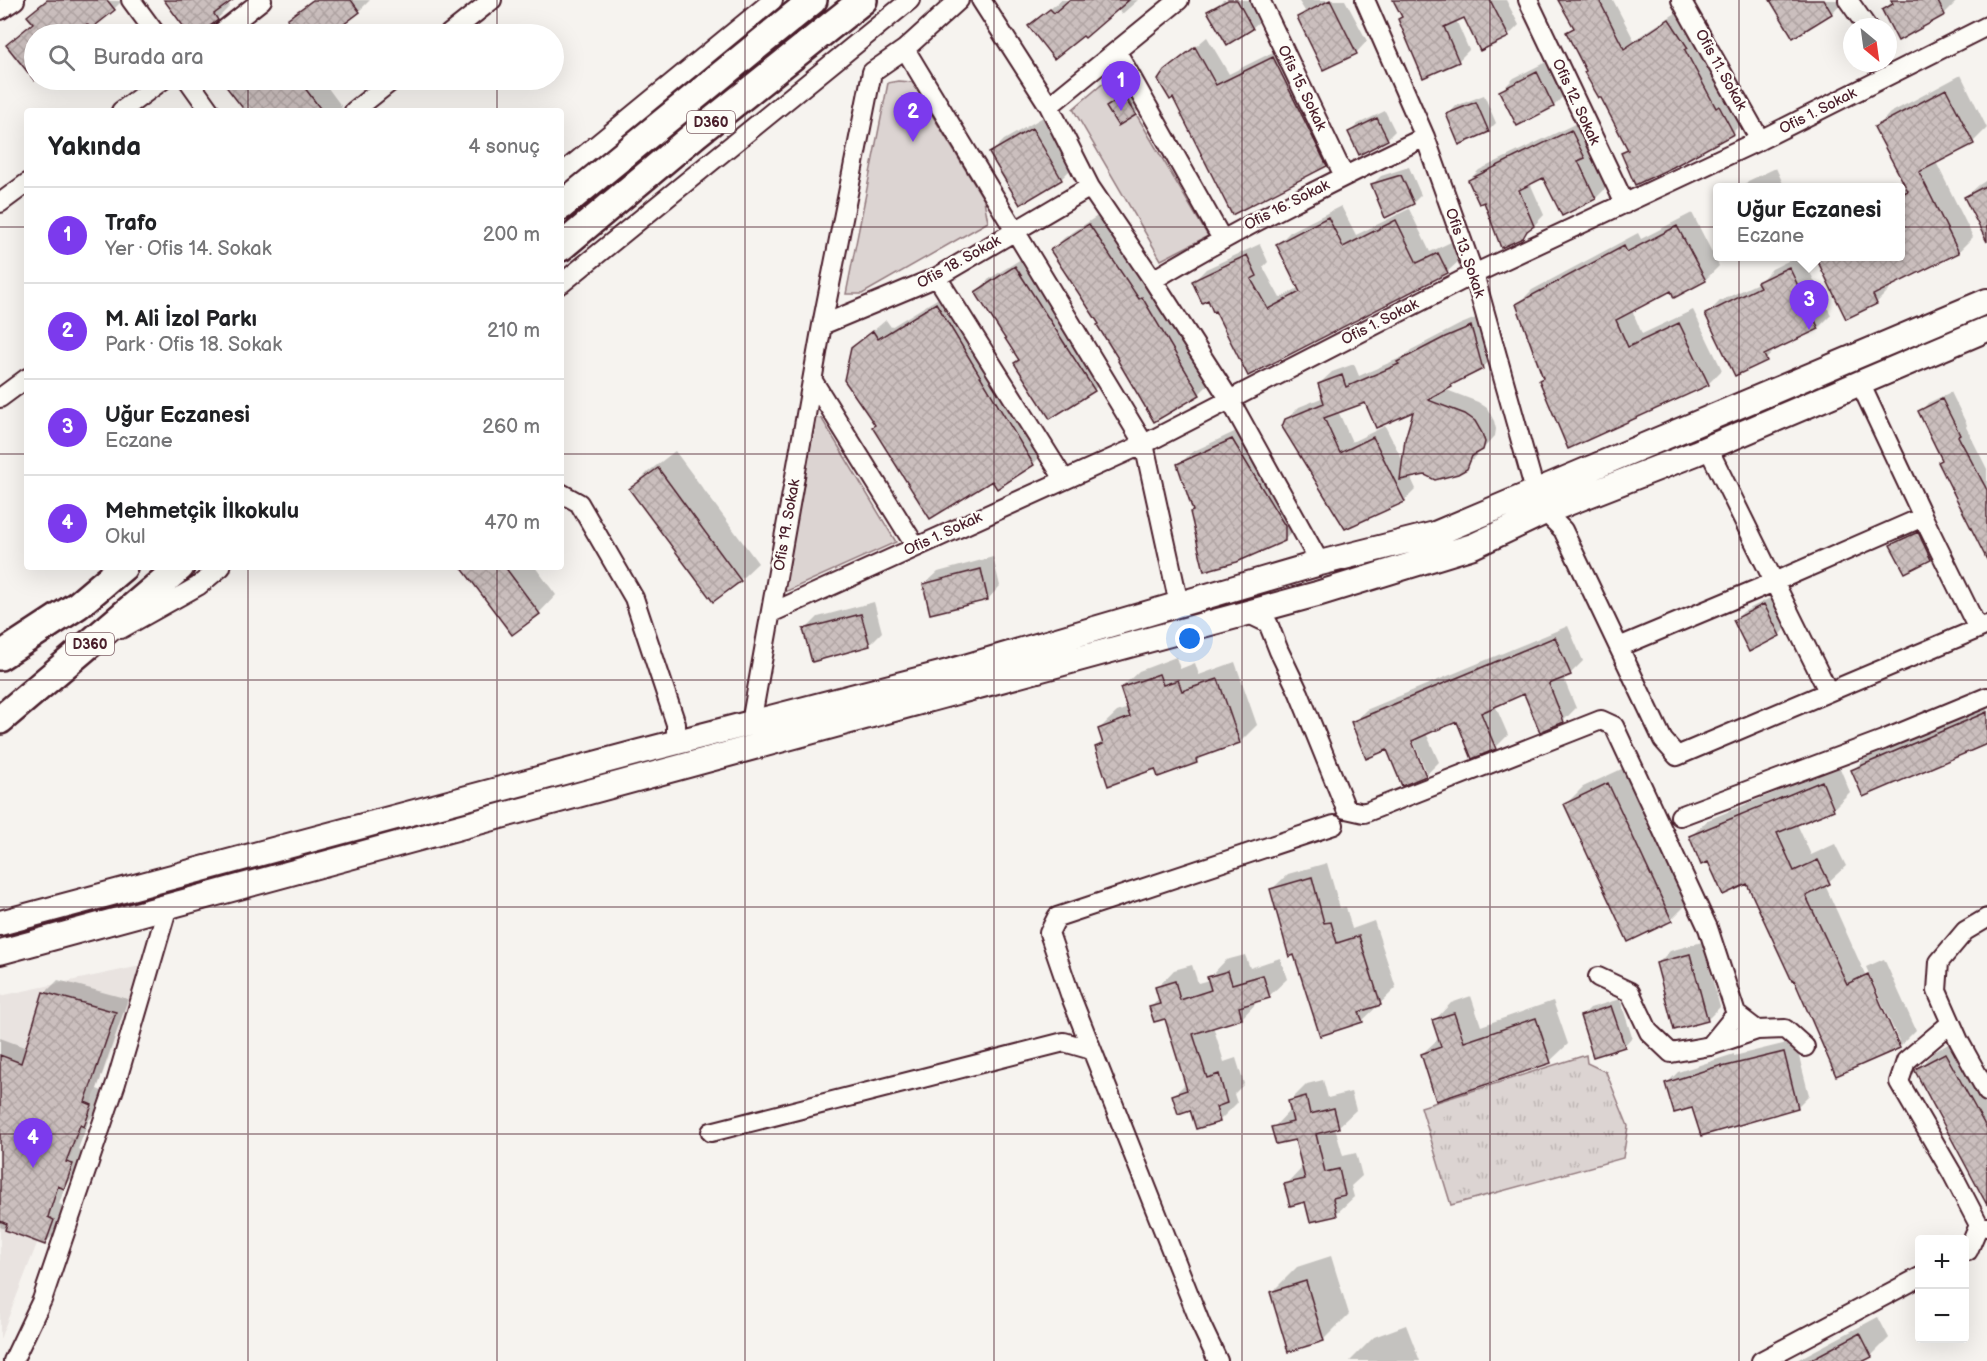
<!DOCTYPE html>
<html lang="tr">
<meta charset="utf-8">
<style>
:root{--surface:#fff;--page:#f6f6f6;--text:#202124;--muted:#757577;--line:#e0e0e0;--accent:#7c3aed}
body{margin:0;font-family:"Balsamiq Sans",sans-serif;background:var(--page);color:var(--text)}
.controls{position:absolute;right:18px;bottom:18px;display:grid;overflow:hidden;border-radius:6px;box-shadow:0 6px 24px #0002}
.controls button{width:54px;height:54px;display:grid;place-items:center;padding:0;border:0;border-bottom:2px solid var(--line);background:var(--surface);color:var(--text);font:30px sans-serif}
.compass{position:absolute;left:1843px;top:18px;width:54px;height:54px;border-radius:50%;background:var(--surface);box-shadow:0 6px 24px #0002;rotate:151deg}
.you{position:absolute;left:1190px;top:639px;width:21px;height:21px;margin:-15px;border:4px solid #fff;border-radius:50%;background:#1a73e8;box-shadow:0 0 0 9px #1a73e833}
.badge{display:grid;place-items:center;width:39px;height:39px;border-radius:50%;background:var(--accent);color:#fff;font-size:20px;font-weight:700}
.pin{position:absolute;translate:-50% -50px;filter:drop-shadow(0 2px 3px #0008)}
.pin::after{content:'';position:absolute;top:32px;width:21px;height:18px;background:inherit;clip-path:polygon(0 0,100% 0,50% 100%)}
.popup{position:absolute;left:1713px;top:183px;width:192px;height:78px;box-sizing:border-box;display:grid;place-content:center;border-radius:6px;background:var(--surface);filter:drop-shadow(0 2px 4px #0005);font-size:20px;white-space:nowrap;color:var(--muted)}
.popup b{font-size:22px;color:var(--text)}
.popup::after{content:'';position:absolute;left:50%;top:100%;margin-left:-12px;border:12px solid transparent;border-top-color:var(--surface)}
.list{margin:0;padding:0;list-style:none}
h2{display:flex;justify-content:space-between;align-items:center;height:78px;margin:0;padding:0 24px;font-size:26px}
h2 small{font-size:20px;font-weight:400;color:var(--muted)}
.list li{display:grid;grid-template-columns:39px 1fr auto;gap:18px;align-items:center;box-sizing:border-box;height:96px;padding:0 24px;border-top:2px solid var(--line)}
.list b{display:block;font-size:22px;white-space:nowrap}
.list p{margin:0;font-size:20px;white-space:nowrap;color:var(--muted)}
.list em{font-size:20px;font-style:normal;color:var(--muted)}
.icon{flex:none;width:33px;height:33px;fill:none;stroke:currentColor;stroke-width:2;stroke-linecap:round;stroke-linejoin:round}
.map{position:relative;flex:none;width:1987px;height:1361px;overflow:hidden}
.search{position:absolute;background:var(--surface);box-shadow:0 6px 24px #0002;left:24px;top:24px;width:540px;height:66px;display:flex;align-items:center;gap:15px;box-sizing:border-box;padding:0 21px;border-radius:33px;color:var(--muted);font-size:22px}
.panel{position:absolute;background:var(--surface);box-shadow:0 6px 24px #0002;left:24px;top:108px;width:540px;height:462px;border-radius:6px}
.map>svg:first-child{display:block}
.built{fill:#e9e3e0}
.grass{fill:url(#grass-tufts);stroke:#937a7e;stroke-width:1.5}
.park{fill:#dcd4d2;stroke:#937a7e;stroke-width:1.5}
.shadow{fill:#0003;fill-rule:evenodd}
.building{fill:url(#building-cross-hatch);stroke:#4a1f2b;stroke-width:1.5}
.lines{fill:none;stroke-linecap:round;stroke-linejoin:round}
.minor-casing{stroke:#4a1f2b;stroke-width:22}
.major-casing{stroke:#4a1f2b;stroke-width:28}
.highway-casing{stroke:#4a1f2b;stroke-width:32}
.minor{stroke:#fdfcf7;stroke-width:18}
.major{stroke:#fdfcf7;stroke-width:24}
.highway{stroke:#fdfcf7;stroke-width:27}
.grid{fill:none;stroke:#4a1f2b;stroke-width:1.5;stroke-opacity:0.55}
.labels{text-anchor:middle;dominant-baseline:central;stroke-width:5;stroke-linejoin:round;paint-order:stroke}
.shield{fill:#fdfcf7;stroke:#806168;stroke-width:1.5}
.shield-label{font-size:14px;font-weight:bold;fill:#4a1f2b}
.street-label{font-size:15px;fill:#4a1f2b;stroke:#fdfcf7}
</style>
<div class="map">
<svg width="1987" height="1361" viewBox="0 0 1987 1361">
<defs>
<pattern id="grass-tufts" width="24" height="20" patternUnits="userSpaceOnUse" patternTransform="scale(1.5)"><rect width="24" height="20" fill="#dcd4d2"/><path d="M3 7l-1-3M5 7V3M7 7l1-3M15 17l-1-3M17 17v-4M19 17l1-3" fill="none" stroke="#beb6b4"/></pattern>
<pattern id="building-cross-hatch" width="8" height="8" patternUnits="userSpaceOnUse" patternTransform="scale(1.5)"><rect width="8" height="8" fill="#cbbfbe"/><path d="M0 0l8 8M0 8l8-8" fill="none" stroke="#b0a4a3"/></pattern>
</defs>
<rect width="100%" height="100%" fill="#f6f3ef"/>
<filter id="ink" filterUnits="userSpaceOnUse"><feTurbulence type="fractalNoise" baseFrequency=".0167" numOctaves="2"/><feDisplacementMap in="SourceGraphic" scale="12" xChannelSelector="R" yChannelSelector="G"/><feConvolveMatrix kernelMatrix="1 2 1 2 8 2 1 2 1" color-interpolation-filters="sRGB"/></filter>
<g filter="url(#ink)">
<!-- built -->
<path class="built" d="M145 965 0 1339V996Z"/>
<!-- grass -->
<path class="grass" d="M1586 1055 1587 1063 1606 1072 1628 1126 1623 1158 1451 1205 1421 1107Z"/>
<!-- park -->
<path class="park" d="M1113 75 1208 236 1161 260 1073 109Z
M898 81 912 82 984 200 988 222 862 294H846L888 83Z
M811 417 822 419 896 542 787 591 780 590Z"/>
<!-- shadow -->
<path class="shadow" d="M47 0 122 1 114 9 87 22 72 34H34V70L31 73 8 45 34 22Z
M168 0H230L227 2 230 6 217 19 197 34H191L167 2Z
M311 0H370L359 11 328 34H272L290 21 289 20Z
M1061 0H1138L1122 14 1117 8 1083 34 1030 26Z
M1223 0H1249L1261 20 1252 28 1209 12Z
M1298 0H1345L1367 41 1356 53 1299 17 1305 11Z
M1394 0H1506L1519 25 1508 36 1464 17 1456 20 1469 50 1458 61 1403 16Z
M1560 0H1613L1634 40 1679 11 1726 99 1729 98 1742 123 1733 132 1622 154 1629 147 1568 32 1575 26Z
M1771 0H1841L1842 2 1832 13 1794 36Z
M1893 0H1956L1957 1 1944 14 1884 11Z
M1207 37 1229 74 1285 46 1338 153 1326 165 1174 96 1166 72Z
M1550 60 1566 93 1554 106 1517 124 1501 91 1514 78Z
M1961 75 1987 128 1973 142 1936 162 1973 237 1958 252 1890 285 1891 288 1876 303 1818 256H1900V189L1907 186 1876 128 1890 113Z
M223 80H322L342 107 339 111H247Z
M1132 89 1143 105 1135 114 1108 107 1116 99Z
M1484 95 1496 123 1488 131 1448 115 1456 106Z
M1385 111 1395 131 1387 139 1350 132 1358 124Z
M1045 116 1074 166 1061 179 991 153 1004 140Z
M1581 121 1594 146 1588 152 1606 188 1596 198 1563 214 1544 176 1530 183 1544 215 1523 237 1485 200 1469 180 1479 170Z
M1409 167 1421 195 1413 203 1373 184 1381 176Z
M1776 168 1785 188H1742L1748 181Z
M1987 180V238L1966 197 1979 185Z
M1341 206 1356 235 1409 209 1430 252 1451 242 1460 260 1447 272 1249 374 1209 298 1193 282 1206 269 1260 244 1268 262 1263 267 1280 298 1300 287 1278 244 1290 232Z
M1102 213 1211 382 1199 394 1101 324 1052 250 1064 238Z
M1692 213 1719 266 1705 280 1672 289 1632 310 1642 334 1693 310 1722 370 1708 384 1544 377 1518 304 1532 290 1638 233 1641 239Z
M1029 254 1106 377 1094 390 1016 363 1020 359 977 292 989 279Z
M1798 256H1802L1831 315 1818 328 1779 346 1766 359 1707 314 1720 301 1758 283 1772 269Z
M950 291 1046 451 1033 464 997 487 992 479 876 425 852 349 886 320 891 327Z
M1483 315 1495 356 1482 368 1456 381 1444 389 1478 402 1487 408 1494 421 1496 429 1495 436 1466 467 1410 476 1416 489 1404 501 1286 420 1299 407 1324 397 1319 384 1332 372 1354 364 1359 376 1405 356 1411 350 1459 325ZM1366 401 1415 409 1404 463 1385 426 1352 442 1338 411Z
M1951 392 1967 425 1966 427 1987 469V557L1920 412 1928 403Z
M1245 427 1297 527 1284 540 1194 510 1179 465 1192 452Z
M675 451 758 563 740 580 713 600 631 489 648 472Z
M1926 524 1939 550 1930 558 1905 571 1892 545 1901 537Z
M993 557 1000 586 988 599 925 584 938 572Z
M463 567H535L556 595 539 613Z
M1772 597 1787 627 1779 635 1735 620 1743 612Z
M874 602 882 632 869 645 805 630 818 617Z
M1568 626 1583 661 1570 674 1563 677 1576 708 1563 721 1525 692 1495 705 1508 735 1495 748 1458 721 1426 733 1439 762 1426 775 1353 723 1366 710ZM1410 733 1426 771H1422L1407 734Z
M1176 657 1180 669 1195 663 1199 675 1235 662 1257 725 1240 742 1202 756 1196 762 1156 767 1096 747 1103 740 1099 729 1117 712 1128 708 1121 688 1139 671Z
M1987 703V742L1853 770 1870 753Z
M1839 766 1850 792 1833 809 1797 824 1811 855 1835 844 1846 866 1825 885 1895 1041H1899L1866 967 1884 959 1916 1030 1899 1047 1795 978 1748 882 1709 860 1691 836 1708 820Z
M1626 767 1689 902 1671 920 1629 940 1566 804 1583 787Z
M1327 863 1340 908 1346 907 1352 929 1374 921 1396 988 1362 1021 1272 889 1288 874Z
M1702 942 1720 1007 1707 1020 1657 964 1670 951Z
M1245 955 1250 968 1280 958 1287 979 1269 996 1259 1000 1242 1018 1213 1026 1224 1062 1236 1058 1244 1084 1234 1094 1237 1103 1220 1120 1191 1109 1174 1095 1186 1083 1166 1017 1151 1007 1160 998 1157 988 1174 970 1192 965 1198 983 1209 980V978L1226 960Z
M58 980 128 999 97 1089 104 1092 97 1112 89 1120 78 1149 84 1152 77 1174 66 1184 59 1204 66 1207 58 1230 45 1243 0 1227V1038L27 1048 45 993Z
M1471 996 1481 1026 1553 1001 1568 1044 1550 1061 1422 1054 1439 1038 1434 1021 1451 1003Z
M1620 999 1632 1037 1624 1046 1581 1017 1590 1008Z
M1963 1036 1987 1081V1201L1917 1070 1934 1052Z
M1795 1041 1809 1095 1797 1107 1693 1106 1666 1084 1678 1072 1734 1054V1056Z
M1323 1080 1328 1098 1351 1092 1356 1110 1338 1127 1335 1128 1343 1156 1356 1153 1362 1176 1351 1186 1354 1197 1336 1214 1306 1200 1286 1185 1303 1167 1296 1138 1273 1128 1290 1110V1101L1307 1084Z
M1331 1256 1349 1314 1323 1340 1271 1293 1297 1267Z
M1878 1317 1889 1338 1871 1356 1861 1361H1795Z
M1406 1325 1420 1361H1350L1374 1337Z"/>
<!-- building -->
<path class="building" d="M47 0H107L115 10 91 29 87 24 74 34H34V80L6 45 33 23 27 16Z
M164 0H233L214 14 218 20 199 34H189Z
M313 0H351L360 12 331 34H299L287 19Z
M1069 0H1129L1085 38 1083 36 1054 59 1028 26 1050 9 1054 13Z
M1228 0H1237L1253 29 1227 45 1207 11Z
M1330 0 1357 54 1323 70 1297 17Z
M1393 0H1490L1509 37 1480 51 1464 18 1444 27 1459 62 1423 78 1398 19 1402 17Z
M1558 0H1599L1624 49 1669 19 1688 48 1685 50 1716 108 1719 106 1734 134 1673 167 1635 185 1621 153 1628 150 1601 98H1599L1584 72 1586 71 1566 32 1574 28Z
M1770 0H1824L1832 14 1793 38Z
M1891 0H1937L1945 15 1898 41 1882 10 1893 4Z
M1195 47 1216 85 1273 57 1327 166 1232 215 1173 98 1170 100 1158 80 1164 71Z
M1537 72 1554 107 1517 126 1499 91Z
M221 80H299L322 111H245Z
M1946 89 1974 144 1919 172 1959 253 1873 295 1877 304 1846 319 1815 256H1900V195L1908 191 1874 127Z
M1123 96 1136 115 1118 126 1106 107Z
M1476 102 1489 132 1459 145 1446 114Z
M1377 118 1388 140 1359 155 1348 132Z
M1032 128 1062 180 1020 205 989 153Z
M1571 130 1585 158 1578 161 1596 199 1562 216 1543 178 1519 190 1534 226 1527 231 1523 238 1501 248 1484 202 1479 204 1468 180Z
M1401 175 1414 204 1385 218 1371 184Z
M1987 185V242L1964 197Z
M1328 217 1343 247 1396 220 1417 263 1438 253 1448 273 1248 376 1215 311 1213 312 1208 300 1202 303 1192 281 1247 255 1257 276 1251 279 1268 309 1300 292 1276 244Z
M1089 224 1139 299 1142 297 1200 395 1154 422 1118 361 1119 360 1097 325 1099 324 1050 250Z
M1677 226 1706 281 1674 298 1671 291 1616 320 1628 347 1679 323 1709 385 1568 449 1539 380 1543 378 1516 304 1624 246 1627 252Z
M1015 266 1095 391 1050 419 1014 363 1019 360 975 292Z
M1789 267 1819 329 1764 355 1767 361 1735 376 1705 314 1760 287 1757 282Z
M936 303 1034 465 997 489 992 481 930 519 872 427 875 425 844 380 851 348 873 331 878 339Z
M1471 326 1483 369 1451 385 1452 387 1428 400 1465 414 1475 421 1482 433 1485 442 1483 450 1472 456 1467 469 1458 474 1435 480 1425 475 1400 480 1405 439 1413 412 1376 428 1365 403 1324 418 1340 453 1373 437 1405 502 1345 529 1282 427 1285 419 1324 403 1318 384 1342 375 1346 387 1399 364 1397 362 1445 337Z
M1942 399 1960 435 1958 436 1987 490V560L1938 462 1942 460 1918 411Z
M1232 439 1285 526V541L1237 562 1204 571 1190 512 1193 511 1177 464Z
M658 468 741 581 713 602 629 489Z
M1918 532 1931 560 1905 573 1890 545Z
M461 567H505L540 614 512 635Z
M981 569 988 600 930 614 923 584Z
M1764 604 1780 636 1749 652 1733 620Z
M861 614 870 646 812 662 803 629Z
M1555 637 1571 675 1549 684 1564 722 1540 732 1524 694 1481 713 1496 749 1472 759 1457 722 1434 731 1412 741 1426 776 1402 786 1387 750 1366 759 1351 722Z
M1159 674 1163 685 1178 680 1182 691 1218 679 1240 743 1196 759 1197 763 1158 777 1155 769 1108 786 1095 747 1103 744 1098 729 1130 717 1120 688Z
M1987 712V744L1863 797 1851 770Z
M1822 781 1834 810 1777 833 1794 871 1818 860 1830 884 1806 896 1847 984 1868 974 1900 1048 1836 1076 1794 980 1792 981 1747 884 1723 895 1708 862 1701 865 1689 836Z
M1608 783 1672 921 1628 942 1564 804Z
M1312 877 1324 923 1331 922 1337 943 1359 936 1381 1005 1359 1012 1363 1022 1320 1036 1294 955 1289 957 1270 889Z
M1690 954 1708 1021 1674 1030 1656 963Z
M1228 971 1232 984 1263 975 1270 998 1239 1007 1242 1019 1193 1034 1207 1078 1219 1074 1227 1103 1216 1107 1220 1122 1196 1129 1190 1110 1178 1114 1172 1095 1187 1090 1165 1019 1154 1022 1149 1007 1160 1004 1155 987 1175 981 1180 1000 1211 990 1207 977Z
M43 992 116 1012 85 1102 92 1105 84 1127 80 1125 66 1162 73 1164 64 1189 58 1186 48 1217 54 1220 45 1245 5 1230 7 1224 0 1221V1055L21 1063Z
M1611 1006 1625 1047 1593 1057 1580 1016Z
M1454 1013 1464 1042 1536 1018 1551 1063 1436 1101 1421 1054 1441 1047 1432 1020Z
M1784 1052 1798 1108 1701 1136 1692 1108 1674 1113 1665 1083 1722 1065V1067Z
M1945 1053 1987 1129V1205L1915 1071V1069Z
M1306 1096 1310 1114 1334 1108 1339 1128 1316 1134 1325 1172 1339 1169 1345 1195 1333 1198 1337 1216 1310 1222 1305 1202 1290 1206 1284 1184 1305 1179 1295 1140 1276 1144 1271 1127 1293 1122 1288 1101Z
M1306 1281 1324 1341 1288 1352 1270 1292Z
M1860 1333 1872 1357 1864 1361H1808Z"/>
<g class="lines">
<defs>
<path id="minor" d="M131 0 156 34
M981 0 1049 106 1090 187 1153 280 1230 400 1320 563
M1260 0 1344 176
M1365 0 1425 137 1474 274 1535 491 1545 512 1563 530 1663 740 1677 756 1987 625
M1528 0 1625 204
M1681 0 1760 140
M1848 0 1867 27
M0 10 15 0
M219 34 262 0
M449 34 492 0
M905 49 1144 444 1179 604
M1117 52 1222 239
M188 80 210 111
M1049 106 1179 0
M121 111 163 80
M354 111 393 80
M561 174 773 0
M0 203 27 183
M937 277 1064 479
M1153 280C1241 227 1332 182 1425 137
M561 284 910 0
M822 325 937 277 1090 187
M813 381 916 547
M1860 383 1923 517
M0 398 27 378
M1708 448 1828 691
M561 493 579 503 634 598 676 724V743
M771 613 1144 444 1474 274 1760 140 1987 26
M1247 613 1268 623 1279 651 1299 693 1346 809 1364 813 1601 720 1614 726 1708 928 1736 1014 1757 1030 1785 1029 1805 1047
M121 629 198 586 221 567
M1619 647 1774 582 1923 517 1978 629
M751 723 822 325 872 72 905 49 959 0
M1680 816 1883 740 1987 697
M1987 918 1965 931 1939 962 1937 991 1959 1041 1987 1092
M1598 977 1630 992 1649 1032 1671 1053 1710 1046
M1736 1014 1710 1046 1757 1030
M1951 1023 1906 1061 1899 1082 1953 1175 1979 1225 1987 1227
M711 1132 1064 1042 1092 1050
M1968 1251 1979 1225
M13 1361 42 1300 116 1083 168 906
M1218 1361 1201 1325 1071 997 1049 933 1057 917 1334 825
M1761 1361 1920 1277"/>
<path id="major" d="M0 923 639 752 948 672 1320 563 1435 534 1987 301
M0 952 1317 594 1473 546 1545 512 1696 453 1987 329"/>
<path id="highway" d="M561 206 813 0
M561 247 697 133 863 0
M0 656 78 605 123 567
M0 720 180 567"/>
</defs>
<!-- minor casing -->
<use href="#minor" class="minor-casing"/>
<!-- major casing -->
<use href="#major" class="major-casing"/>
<!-- highway casing -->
<use href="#highway" class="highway-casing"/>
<!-- minor -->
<use href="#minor" class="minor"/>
<!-- major -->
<use href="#major" class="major"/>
<!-- highway -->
<use href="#highway" class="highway"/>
</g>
</g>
<!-- grid -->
<path class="grid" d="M248 0V34M497 0V34M745 0V1361M994 0V1361M1242 0V1361M1490 0V1361M1739 0V1361M248 80V111M497 80V111M0 227H27M561 227H1987M0 454H27M561 454H1987M248 567V1361M497 567V1361M0 680H1987M0 907H1987M0 1134H1987"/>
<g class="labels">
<!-- shield labels -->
<g class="shield">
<rect x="687" y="111" width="48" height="22" rx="4.5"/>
<rect x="66" y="633" width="48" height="22" rx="4.5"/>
</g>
<g class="shield-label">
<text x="711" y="122">D360</text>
<text x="90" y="644">D360</text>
</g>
<!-- street labels -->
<g class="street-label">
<text transform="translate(1721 70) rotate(61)">Ofis 11. Sokak</text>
<text transform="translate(1302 88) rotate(64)">Ofis 15. Sokak</text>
<text transform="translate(1576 102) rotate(65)">Ofis 12. Sokak</text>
<text transform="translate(1818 111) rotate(-27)">Ofis 1. Sokak</text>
<text transform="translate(1287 205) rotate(-27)">Ofis 16. Sokak</text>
<text transform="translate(1465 253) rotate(71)">Ofis 13. Sokak</text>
<text transform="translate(959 262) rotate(-29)">Ofis 18. Sokak</text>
<text transform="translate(1380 322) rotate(-27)">Ofis 1. Sokak</text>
<text transform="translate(787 525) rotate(-80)">Ofis 19. Sokak</text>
<text transform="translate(943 534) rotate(-25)">Ofis 1. Sokak</text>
</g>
</g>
</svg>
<div class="controls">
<button>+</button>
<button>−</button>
</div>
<svg class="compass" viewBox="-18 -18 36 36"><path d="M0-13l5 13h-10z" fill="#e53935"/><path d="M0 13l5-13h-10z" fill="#757577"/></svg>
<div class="you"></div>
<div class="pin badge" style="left:1121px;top:111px">1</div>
<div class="pin badge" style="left:913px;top:142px">2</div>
<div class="pin badge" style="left:1809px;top:330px">3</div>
<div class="popup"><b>Uğur Eczanesi</b>Eczane</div>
<div class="pin badge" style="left:33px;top:1168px">4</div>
<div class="search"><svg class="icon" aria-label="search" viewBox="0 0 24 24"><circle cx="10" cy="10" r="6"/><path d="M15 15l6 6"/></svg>Burada ara</div>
<section class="panel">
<h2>Yakında<small>4 sonuç</small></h2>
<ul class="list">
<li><span class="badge">1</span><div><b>Trafo</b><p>Yer · Ofis 14. Sokak</p></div><em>200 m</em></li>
<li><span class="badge">2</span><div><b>M. Ali İzol Parkı</b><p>Park · Ofis 18. Sokak</p></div><em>210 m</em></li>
<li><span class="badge">3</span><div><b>Uğur Eczanesi</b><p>Eczane</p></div><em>260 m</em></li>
<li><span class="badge">4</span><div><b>Mehmetçik İlkokulu</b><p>Okul</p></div><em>470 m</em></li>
</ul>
</section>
</div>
